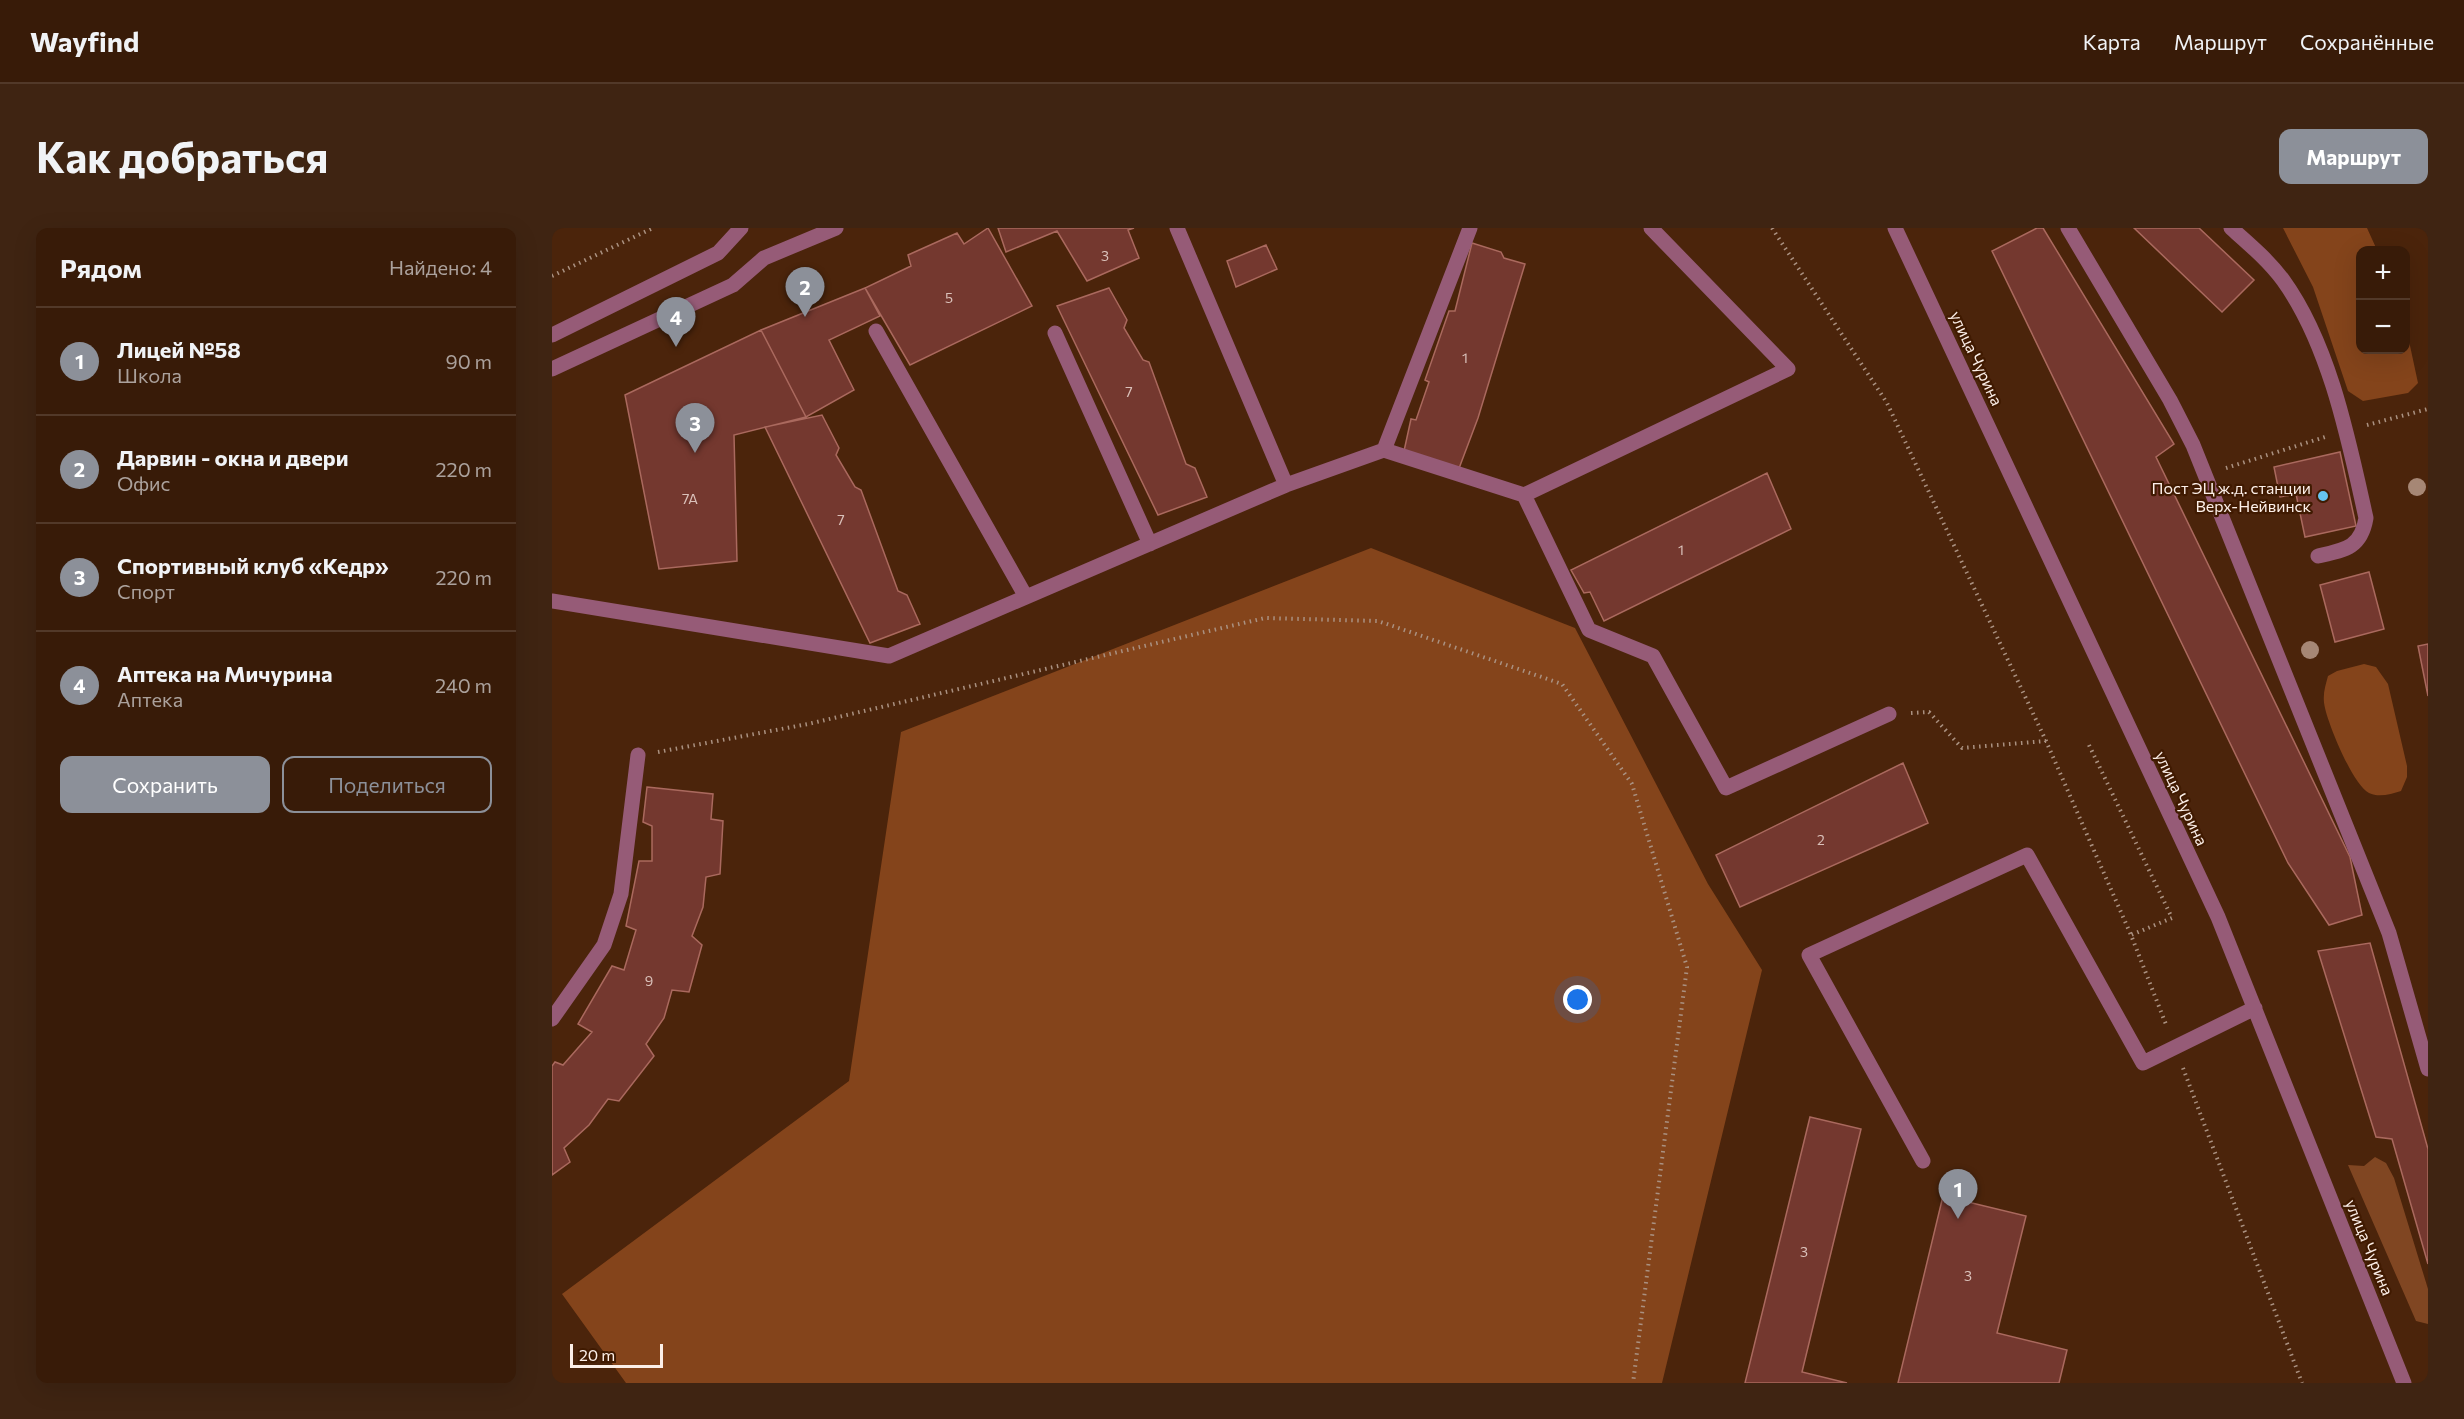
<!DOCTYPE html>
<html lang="ru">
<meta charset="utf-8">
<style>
:root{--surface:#381b08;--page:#3f2412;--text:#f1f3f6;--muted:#aba19c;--line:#523929;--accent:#8c9099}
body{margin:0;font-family:Commissioner,sans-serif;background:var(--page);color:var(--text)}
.controls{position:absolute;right:18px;top:18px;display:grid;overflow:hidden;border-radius:12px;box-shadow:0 6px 24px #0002}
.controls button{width:54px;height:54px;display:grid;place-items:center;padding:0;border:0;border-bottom:2px solid var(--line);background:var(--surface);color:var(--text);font:30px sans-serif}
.scale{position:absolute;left:18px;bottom:15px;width:93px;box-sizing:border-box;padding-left:6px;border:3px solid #fcefe8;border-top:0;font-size:16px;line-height:21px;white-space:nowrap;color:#fcefe8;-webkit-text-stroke:4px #401a01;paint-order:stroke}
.you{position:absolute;left:1026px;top:772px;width:21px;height:21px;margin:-15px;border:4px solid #fff;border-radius:50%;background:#1a73e8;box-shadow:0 0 0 9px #1a73e833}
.badge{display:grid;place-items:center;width:39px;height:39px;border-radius:50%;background:var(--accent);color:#fff;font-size:20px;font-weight:700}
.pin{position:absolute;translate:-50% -50px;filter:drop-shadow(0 2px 3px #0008)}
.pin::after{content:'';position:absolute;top:32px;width:21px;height:18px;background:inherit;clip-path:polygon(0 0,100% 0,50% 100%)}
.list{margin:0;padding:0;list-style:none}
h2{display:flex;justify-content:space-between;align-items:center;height:78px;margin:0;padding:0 24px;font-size:26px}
h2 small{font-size:20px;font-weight:400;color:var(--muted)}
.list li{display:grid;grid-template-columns:39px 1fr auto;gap:18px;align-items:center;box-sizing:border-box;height:108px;padding:0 24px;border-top:2px solid var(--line)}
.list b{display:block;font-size:22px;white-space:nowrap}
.list p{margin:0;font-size:20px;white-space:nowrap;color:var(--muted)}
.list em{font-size:20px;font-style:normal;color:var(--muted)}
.actions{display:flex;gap:12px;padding:18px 24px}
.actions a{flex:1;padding:14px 0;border:2px solid var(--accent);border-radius:12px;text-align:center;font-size:21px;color:var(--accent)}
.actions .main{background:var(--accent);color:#fff}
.map{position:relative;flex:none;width:1876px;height:1155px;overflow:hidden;border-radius:12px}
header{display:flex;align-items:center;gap:36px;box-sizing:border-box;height:84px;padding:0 30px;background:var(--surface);border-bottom:2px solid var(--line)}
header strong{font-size:28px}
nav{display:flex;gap:33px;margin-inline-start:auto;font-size:21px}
.intro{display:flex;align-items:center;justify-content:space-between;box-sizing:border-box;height:144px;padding:0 36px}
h1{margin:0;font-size:42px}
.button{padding:15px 27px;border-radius:12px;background:var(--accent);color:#fff;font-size:21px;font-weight:700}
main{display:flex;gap:36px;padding:0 36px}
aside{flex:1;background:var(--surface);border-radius:12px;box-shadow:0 6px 24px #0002}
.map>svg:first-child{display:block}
.green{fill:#804622}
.forest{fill:#84441b}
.building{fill:#74382f;stroke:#aa695e;stroke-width:1.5}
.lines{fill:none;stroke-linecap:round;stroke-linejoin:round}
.path{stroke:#aa9181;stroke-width:4;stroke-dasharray:1.5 4.5;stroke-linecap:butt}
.minor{stroke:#965b77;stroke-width:15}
.tree{fill:#a68775}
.poi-dot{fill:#66c4ef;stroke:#401a01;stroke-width:2}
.labels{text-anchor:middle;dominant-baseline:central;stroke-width:4.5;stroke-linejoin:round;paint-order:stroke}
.number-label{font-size:14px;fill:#dac1ba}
.street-label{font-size:16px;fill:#fcefe8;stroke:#401a01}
.poi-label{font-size:16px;fill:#fcefe8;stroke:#401a01;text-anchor:end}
</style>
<header>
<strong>Wayfind</strong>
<nav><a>Карта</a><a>Маршрут</a><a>Сохранённые</a></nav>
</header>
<div class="intro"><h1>Как добраться</h1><a class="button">Маршрут</a></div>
<main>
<aside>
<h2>Рядом<small>Найдено: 4</small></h2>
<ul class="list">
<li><span class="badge">1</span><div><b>Лицей №58</b><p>Школа</p></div><em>90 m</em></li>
<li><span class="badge">2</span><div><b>Дарвин - окна и двери</b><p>Офис</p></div><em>220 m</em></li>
<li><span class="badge">3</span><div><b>Спортивный клуб «Кедр»</b><p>Спорт</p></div><em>220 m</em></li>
<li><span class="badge">4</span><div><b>Аптека на Мичурина</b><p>Аптека</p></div><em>240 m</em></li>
</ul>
<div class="actions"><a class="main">Сохранить</a><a>Поделиться</a></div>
</aside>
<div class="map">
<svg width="1876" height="1155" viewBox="0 0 1876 1155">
<rect width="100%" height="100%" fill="#4b240b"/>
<!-- green -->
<path class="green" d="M1823 929 1834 935 1842 950 1876 1061V1096L1864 1093 1796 937 1812 938Z"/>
<!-- forest -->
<path class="forest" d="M1731 0H1815L1825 22H1808V122H1854V99L1866 155 1856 165 1811 173 1796 163 1761 59Z
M819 320 1023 400 1156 656 1210 742 1110 1155H74L10 1066 297 853 349 504Z
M1812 436 1824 439 1836 456 1855 538V549L1849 563C1839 566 1827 570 1817 565 1801 557 1777 498 1773 480 1770 468 1773 459 1776 448L1785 443Z"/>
<!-- building -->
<path class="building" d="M436 0 480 78 358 137 313 60 359 38 356 27 405 5 412 16Z
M446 0H582L576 2 587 30 535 53 505 3 454 24Z
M1485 0H1491L1622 216 1604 229 1798 629 1810 687 1777 697 1736 635 1440 23Z
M1582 0H1647L1702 52 1670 84Z
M920 15 949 24 952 30 973 36 926 190 906 243 852 223 859 191 864 192 877 154 873 152 897 83H903Z
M714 17 725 41 684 59 675 33Z
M313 60 328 88 277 112 302 162 254 189 209 102Z
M557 60 575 92 572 100 591 132 597 134 634 236 643 240 655 269 606 287 505 78Z
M209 102 254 189 182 207 185 333 107 341 73 167Z
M270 187 287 220 284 227 303 259 309 262 346 363 355 367 368 396 318 415 213 199Z
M1788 224 1804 298 1753 309 1744 266 1728 269 1722 239Z
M1215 245 1239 301 1052 393 1038 364 1032 365 1019 342Z
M1817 344 1832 401 1783 414 1768 357Z
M1876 416V468L1866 418Z
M1351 535 1376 595 1188 679 1164 627Z
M95 559 161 566 159 591 171 593 168 646 154 649 151 679 140 708 150 717 137 764 120 762 112 790 94 816 102 828 67 873 56 871 37 897 12 920 18 934 0 947V838L3 834 11 837 40 804 26 796 60 738 72 742 84 702 74 698 87 633H100V598L91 594Z
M1818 715 1876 921V1036L1840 911 1824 909 1766 723Z
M1258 889 1309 901 1250 1144 1295 1155H1193Z
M1391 968 1474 988 1445 1105 1515 1122 1507 1155H1346Z"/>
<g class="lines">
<!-- path -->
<path class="path" d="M1220 0 1335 175 1494 513 1579 707 1615 799
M0 48 101 0
M1815 197 1876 181
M1674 240 1773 209
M1359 485 1377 484 1410 520 1494 513
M1537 517 1620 690 1579 707
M106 524 256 496 713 390 826 393 1010 456 1080 556 1135 739 1081 1155
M1631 840 1750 1155"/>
<!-- minor -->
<path class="minor" d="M625 0 734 257
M1343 0 1666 689 1852 1155
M1516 0 1618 172 1641 217 1837 705 1876 841
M1679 0C1697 16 1716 32 1731 52 1778 117 1797 214 1814 290 1809 320 1793 322 1766 328
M324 103 474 369
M503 105 598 316
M0 107 166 25 189 0
M0 141 181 57 212 30 284 0
M832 222 918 0
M972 267 1037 402 1101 428 1174 560 1337 486
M0 373 337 428 734 257 832 222 972 267 1236 141 1099 0
M0 791 52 717 69 666 86 527
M1371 933 1257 727 1475 627 1591 835 1703 780"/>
</g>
<!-- trees -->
<g class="tree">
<circle cx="1865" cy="259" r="9"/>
<circle cx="1758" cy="422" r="9"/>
</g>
<!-- markers -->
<circle class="poi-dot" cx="1771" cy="268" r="6"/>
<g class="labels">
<!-- number labels -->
<g class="number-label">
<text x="553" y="27">3</text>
<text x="397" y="69">5</text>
<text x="913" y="129">1</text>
<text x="577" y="163">7</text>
<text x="138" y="270">7А</text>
<text x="289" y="291">7</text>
<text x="1129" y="321">1</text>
<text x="1269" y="611">2</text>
<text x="97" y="752">9</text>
<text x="1252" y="1023">3</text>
<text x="1416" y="1047">3</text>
</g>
<!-- street labels -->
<g class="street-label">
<text transform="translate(1425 130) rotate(65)">улица Чурина</text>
<text transform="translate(1630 570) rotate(65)">улица Чурина</text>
<text transform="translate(1818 1019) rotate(68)">улица Чурина</text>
</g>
<!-- poi labels -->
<g class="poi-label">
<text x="1759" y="259">Пост ЭЦ ж.д. станции<tspan x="1759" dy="18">Верх-Нейвинск</tspan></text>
</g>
</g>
</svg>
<div class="controls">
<button>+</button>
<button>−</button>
</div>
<div class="scale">20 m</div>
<div class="you"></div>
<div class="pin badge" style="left:1406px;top:991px">1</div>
<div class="pin badge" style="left:253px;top:89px">2</div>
<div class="pin badge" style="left:143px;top:225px">3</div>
<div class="pin badge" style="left:124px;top:119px">4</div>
</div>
</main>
